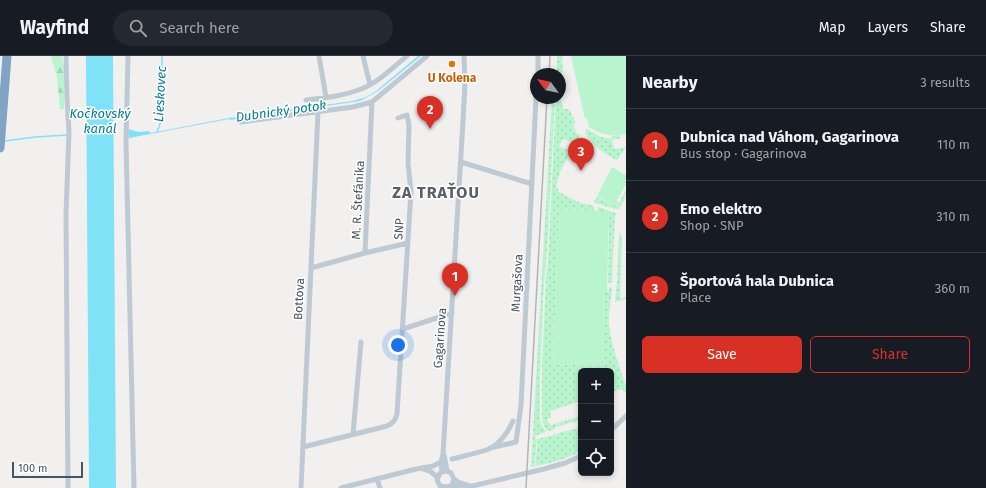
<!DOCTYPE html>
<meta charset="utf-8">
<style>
:root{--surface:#171b24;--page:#242831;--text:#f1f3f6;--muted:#9ea1a6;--line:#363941;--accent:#d93025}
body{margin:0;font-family:"Fira Sans",sans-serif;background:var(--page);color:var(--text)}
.controls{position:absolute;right:12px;bottom:12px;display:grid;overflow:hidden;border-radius:6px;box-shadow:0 2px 6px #0003}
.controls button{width:36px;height:36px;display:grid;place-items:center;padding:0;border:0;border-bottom:1px solid var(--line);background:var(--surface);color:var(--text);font:20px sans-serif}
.compass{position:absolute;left:530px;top:12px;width:36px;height:36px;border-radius:50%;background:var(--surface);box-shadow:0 2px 6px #0003;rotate:302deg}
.scale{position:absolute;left:12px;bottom:10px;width:71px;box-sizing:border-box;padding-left:4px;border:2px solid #45545f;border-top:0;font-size:11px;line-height:14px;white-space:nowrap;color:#45545f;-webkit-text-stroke:3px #fff;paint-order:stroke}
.you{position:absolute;left:398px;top:289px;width:14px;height:14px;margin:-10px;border:3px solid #fff;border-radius:50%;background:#1a73e8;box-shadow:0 0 0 6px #1a73e833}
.badge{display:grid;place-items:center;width:26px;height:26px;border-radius:50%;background:var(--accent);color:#fff;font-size:13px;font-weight:700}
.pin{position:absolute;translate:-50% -33px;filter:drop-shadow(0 1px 2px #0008)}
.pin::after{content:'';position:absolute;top:21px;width:14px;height:12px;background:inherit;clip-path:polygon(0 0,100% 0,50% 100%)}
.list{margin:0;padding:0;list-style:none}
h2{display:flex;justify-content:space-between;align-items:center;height:52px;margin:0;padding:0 16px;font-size:17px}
h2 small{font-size:13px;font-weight:400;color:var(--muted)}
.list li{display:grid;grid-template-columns:26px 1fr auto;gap:12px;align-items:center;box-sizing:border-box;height:72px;padding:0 16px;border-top:1px solid var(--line)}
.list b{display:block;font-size:15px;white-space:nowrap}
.list p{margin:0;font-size:13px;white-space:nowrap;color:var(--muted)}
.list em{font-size:13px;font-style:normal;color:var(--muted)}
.actions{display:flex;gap:8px;padding:12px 16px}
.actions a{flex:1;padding:9px 0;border:1px solid var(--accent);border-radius:6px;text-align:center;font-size:14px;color:var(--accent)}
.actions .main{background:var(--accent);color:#fff}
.icon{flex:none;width:22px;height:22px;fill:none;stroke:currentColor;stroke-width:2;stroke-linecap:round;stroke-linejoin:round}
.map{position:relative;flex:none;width:626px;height:432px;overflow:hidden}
header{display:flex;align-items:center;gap:24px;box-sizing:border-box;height:56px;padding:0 20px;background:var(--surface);border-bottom:1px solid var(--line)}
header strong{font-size:19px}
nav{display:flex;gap:22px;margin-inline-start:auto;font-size:14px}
.search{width:280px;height:36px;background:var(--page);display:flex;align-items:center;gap:10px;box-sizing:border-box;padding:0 14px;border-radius:22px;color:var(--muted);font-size:15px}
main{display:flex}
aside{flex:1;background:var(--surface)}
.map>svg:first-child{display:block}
.grass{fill:url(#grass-dots)}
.forest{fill:url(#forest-firs)}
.pitch{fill:#b8f5ce}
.water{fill:#80e2f7}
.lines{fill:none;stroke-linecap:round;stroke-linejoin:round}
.stream{stroke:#80e2f7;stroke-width:1.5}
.minor{stroke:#becad3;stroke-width:5}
.motorway{stroke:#81a4c4;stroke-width:9}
.rail{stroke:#b1b5bb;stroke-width:1.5}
.food-dot{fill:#e8710a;stroke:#fff;stroke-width:1.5}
.labels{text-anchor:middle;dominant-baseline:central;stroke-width:3;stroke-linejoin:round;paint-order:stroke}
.food-label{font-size:12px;font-weight:bold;fill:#c56008;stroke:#fff}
.street-label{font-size:12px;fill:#45545f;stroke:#fff}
.water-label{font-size:13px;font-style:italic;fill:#037c96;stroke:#fff}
.district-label{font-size:16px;font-weight:bold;letter-spacing:1px;fill:#5b6065;stroke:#fff}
</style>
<header>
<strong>Wayfind</strong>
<div class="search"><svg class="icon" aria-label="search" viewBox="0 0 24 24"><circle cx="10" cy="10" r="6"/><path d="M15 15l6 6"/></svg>Search here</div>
<nav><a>Map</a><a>Layers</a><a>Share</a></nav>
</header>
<main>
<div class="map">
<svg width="626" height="432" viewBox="0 0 626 432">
<defs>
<pattern id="grass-dots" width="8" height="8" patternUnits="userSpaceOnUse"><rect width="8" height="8" fill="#b8f5ce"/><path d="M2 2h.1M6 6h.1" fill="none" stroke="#a0d4b3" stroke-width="1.8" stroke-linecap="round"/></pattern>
<pattern id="forest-firs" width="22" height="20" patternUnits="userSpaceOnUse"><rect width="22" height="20" fill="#b8f5ce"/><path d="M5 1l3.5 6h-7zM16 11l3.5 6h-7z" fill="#a0d4b3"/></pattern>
</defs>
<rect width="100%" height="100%" fill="#f2efef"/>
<!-- grass -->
<path class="grass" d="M557 0H564L562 1 563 16H562L560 38 563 53H569L576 67 573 69 577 78 580 79 575 88 563 83 559 90 571 95 560 116 556 130 559 136 580 147 594 150V155L559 154 553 308 602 310 604 231H607L608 236 609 235V231L612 232C611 244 608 257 609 269 611 288 620 312 626 330V336L624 337 622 333 611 336V315H581V345L550 355 551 362 547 363 548 367H550V369L581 360V364L556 371 553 374 547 375 543 368 542 361V309L546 224 549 190 556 42H560V18H557Z
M552 42H555L548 180 543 244 540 323V363L542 370 546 376 535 380V383H537L534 411H531Z
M587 73 601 81 611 83 612 80 620 79 621 82 612 84 614 93 625 91V93L617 104C604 98 593 90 585 77Z
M626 133C626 141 624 148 618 153H615L595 147 594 145 597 141 614 150 616 145 619 147Z
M598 151 616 157V160H615L612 224 613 225 612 226 608 227 609 155H598Z
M619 176 622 181 620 243 625 241 626 243 615 246V245L617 226Z
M581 371V395C566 403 552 407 535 410L538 383Z"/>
<!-- forest -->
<path class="forest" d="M51 0H62V3L64 10V53H60L57 21Z"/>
<!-- pitch -->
<path class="pitch" d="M571 0H626V78C611 81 602 79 589 71L587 62 585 63Z
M612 111 626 119V128L614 150 597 140Z
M559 154 609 155 607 231H604L602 310 553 308Z"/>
<!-- water -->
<path class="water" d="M86 0H113L116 432H89Z
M418 0H421L378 35 360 45 230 64 229 63 129 82 128 73 139 76 149 75 150 77 156 76 229 62 353 45 366 41 376 35Z"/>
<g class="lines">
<!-- stream -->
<path class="stream" d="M157 76 161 65 162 0
M5 85 35 81 67 79"/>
<!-- minor -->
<path class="minor" d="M66 0 67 43 69 76 66 158 68 432
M128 0 126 86 134 432
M319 0 326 41
M363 0 370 29
M538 18V0
M306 44C324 42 344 40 361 33 378 27 393 11 407 0
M372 46 365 197 408 187
M241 66 353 51 372 46 427 0
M461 106 532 128
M311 212 365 197
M403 273 452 257
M611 374 626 360
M353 378 361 286
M303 391 387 370C393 367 395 365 397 358L411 136 408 107 409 69 407 59 398 62
M490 392 516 386 521 349 536 42
M444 399 447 415
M452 403C464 400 478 397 489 393 500 388 508 376 513 365
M423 413 430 415 437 421
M442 416 441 406 443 398 463 65 465 28 464 0
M377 423 380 432
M454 423 458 426 470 430
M452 429 454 423 451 417C447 414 444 414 440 417L437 424 440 430 447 431 452 429 457 431 464 432 544 413 565 407 581 400
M301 432 318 56
M341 432 416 413 433 410 441 406"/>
<!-- motorway -->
<path class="motorway" d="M0 92 7 0"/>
<!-- rail -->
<path class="rail" d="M549 18 550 0
M526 432 547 42"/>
</g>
<!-- markers -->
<circle class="food-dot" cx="452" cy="8" r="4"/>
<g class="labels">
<!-- food labels -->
<g class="food-label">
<text x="452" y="22">U Kolena</text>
</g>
<!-- street labels -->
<g class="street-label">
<text transform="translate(358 144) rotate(-87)">M. R. Štefánika</text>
<text transform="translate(399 173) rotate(-86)">SNP</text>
<text transform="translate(517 227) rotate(-87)">Murgašova</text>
<text transform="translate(299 243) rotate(-87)">Bottova</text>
<text transform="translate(440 282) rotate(-86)">Gagarinova</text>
</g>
<!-- water labels -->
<g class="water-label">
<text transform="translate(160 38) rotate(-87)">Lieskovec</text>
<text transform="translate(281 55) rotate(-8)">Dubnický potok</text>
<text x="100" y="57">Kočkovský<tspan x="100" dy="15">kanál</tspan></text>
</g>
<!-- district labels -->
<g class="district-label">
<text x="436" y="136">ZA TRAŤOU</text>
</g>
</g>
</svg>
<div class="controls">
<button>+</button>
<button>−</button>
<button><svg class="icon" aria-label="locate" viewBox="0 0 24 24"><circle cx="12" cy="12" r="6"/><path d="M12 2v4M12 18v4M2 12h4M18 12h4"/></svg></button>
</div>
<svg class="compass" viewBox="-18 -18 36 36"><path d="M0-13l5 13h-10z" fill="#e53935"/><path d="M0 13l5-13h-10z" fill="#9ea1a6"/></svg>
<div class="scale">100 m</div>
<div class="you"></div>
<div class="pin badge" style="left:455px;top:240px">1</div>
<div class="pin badge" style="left:430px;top:73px">2</div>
<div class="pin badge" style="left:581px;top:115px">3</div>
</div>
<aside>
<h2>Nearby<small>3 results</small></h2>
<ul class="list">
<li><span class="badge">1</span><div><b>Dubnica nad Váhom, Gagarinova</b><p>Bus stop · Gagarinova</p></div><em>110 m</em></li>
<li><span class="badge">2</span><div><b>Emo elektro</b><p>Shop · SNP</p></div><em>310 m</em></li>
<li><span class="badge">3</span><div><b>Športová hala Dubnica</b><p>Place</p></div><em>360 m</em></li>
</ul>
<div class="actions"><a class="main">Save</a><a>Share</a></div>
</aside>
</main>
